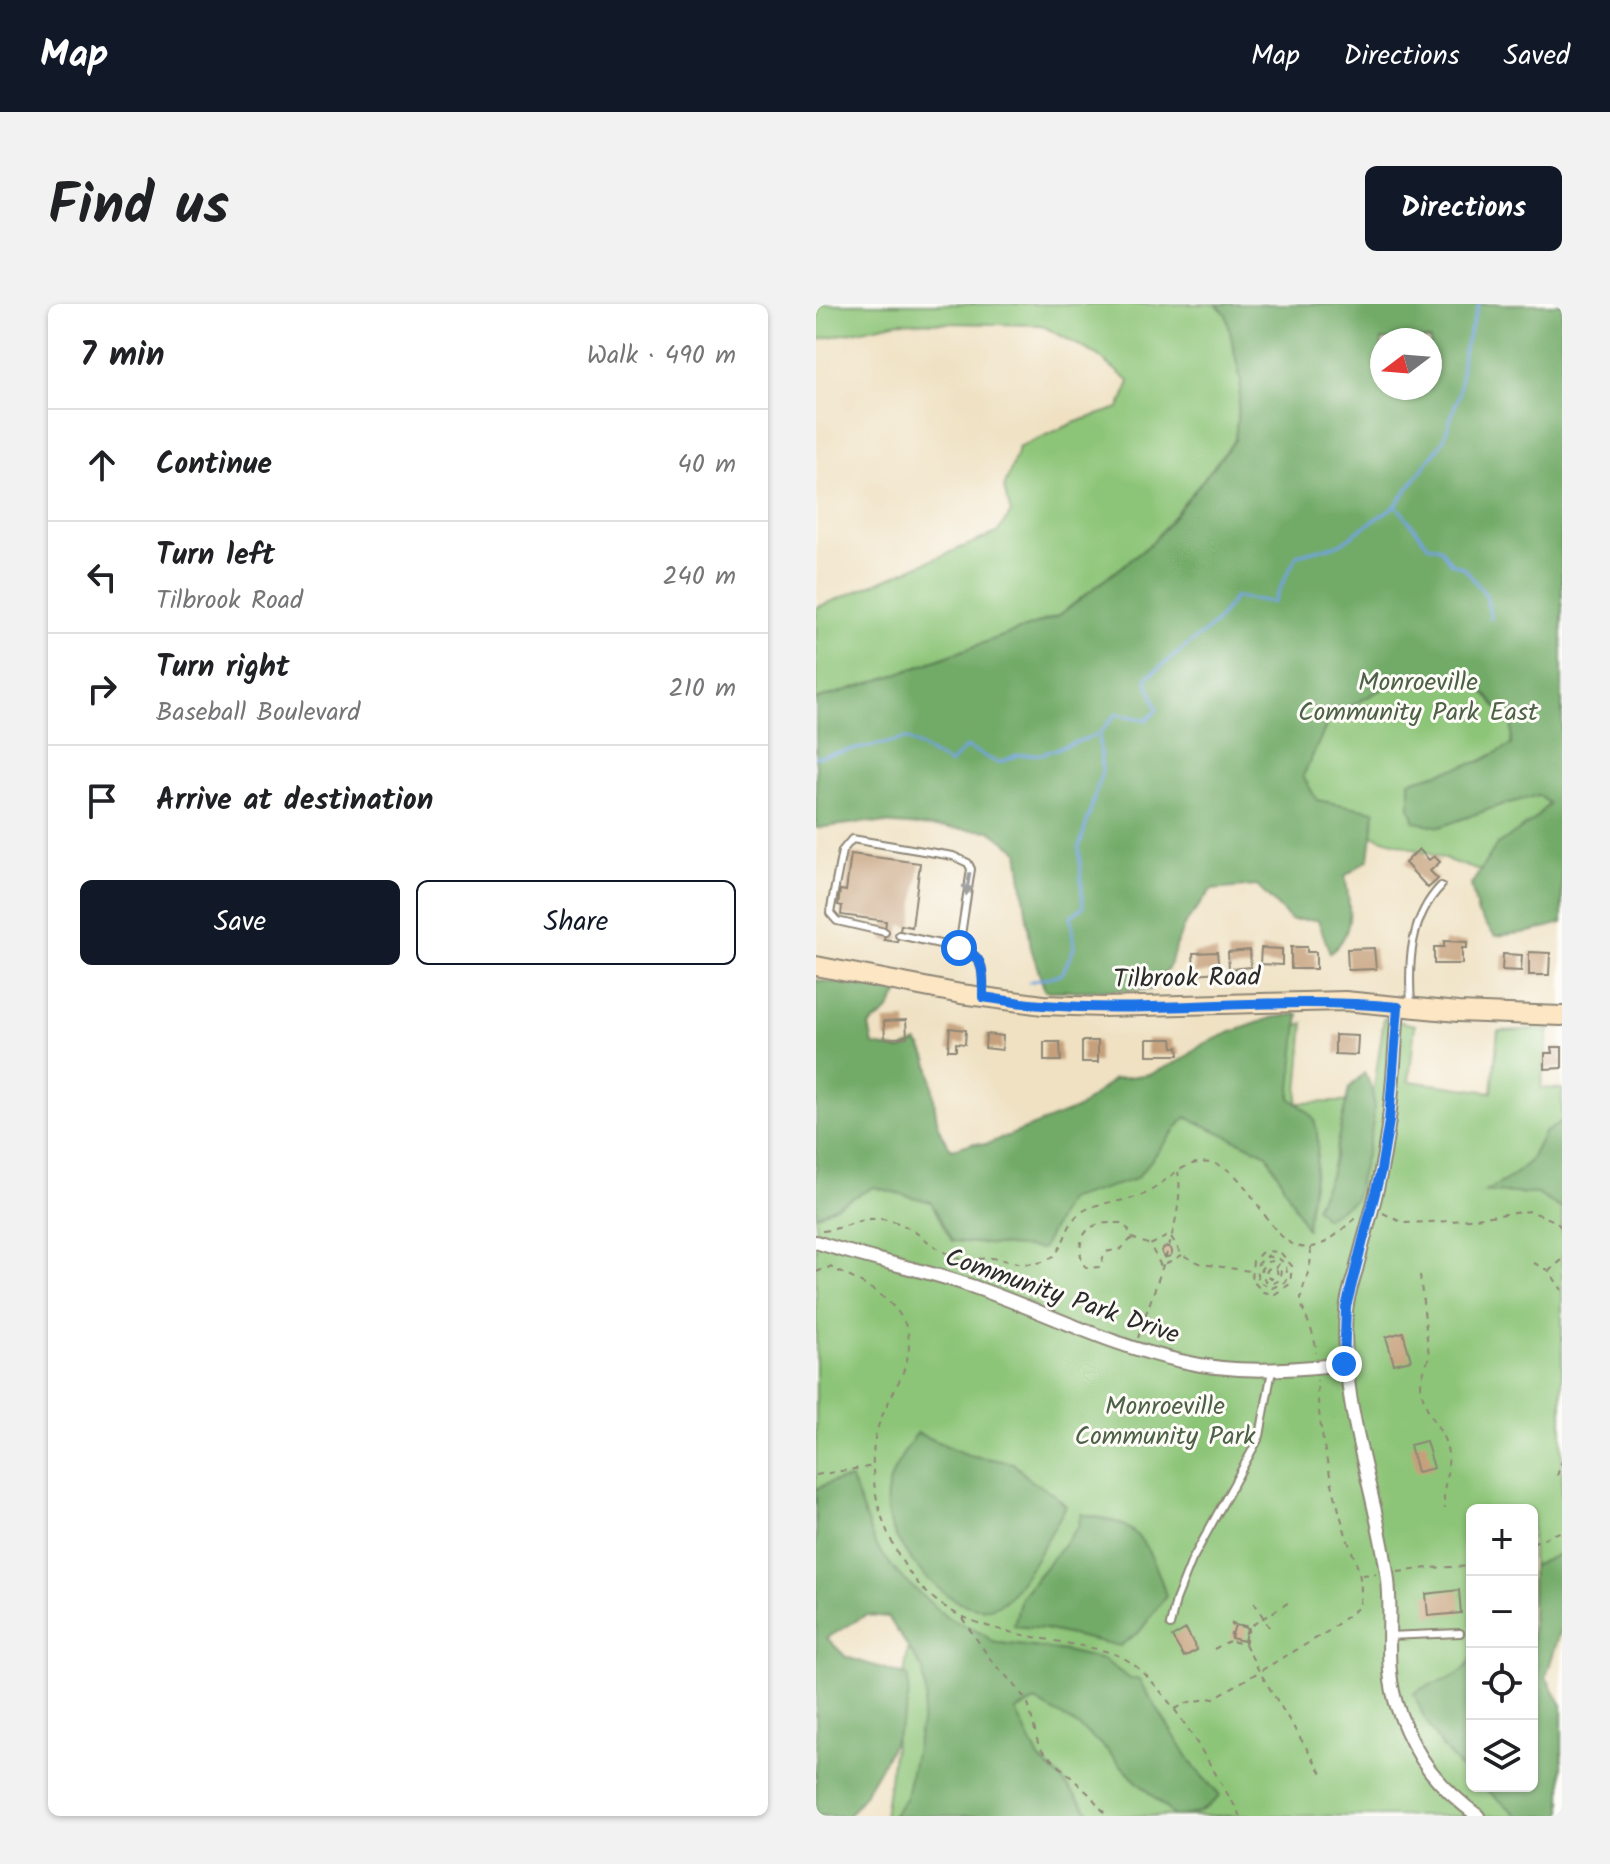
<!DOCTYPE html>
<meta charset="utf-8">
<style>
:root{--surface:#fff;--page:#f2f2f2;--text:#202124;--muted:#757577;--line:#e0e0e0;--accent:#111827}
body{margin:0;font-family:Kalam,sans-serif;background:var(--page);color:var(--text)}
.controls{position:absolute;right:24px;bottom:24px;display:grid;overflow:hidden;border-radius:12px;box-shadow:0 2px 6px #0004}
.controls button{width:72px;height:72px;display:grid;place-items:center;padding:0;border:0;border-bottom:2px solid var(--line);background:var(--surface);color:var(--text);font:40px sans-serif}
.compass{position:absolute;left:554px;top:24px;width:72px;height:72px;border-radius:50%;background:var(--surface);box-shadow:0 2px 6px #0004;rotate:254deg}
.stop{position:absolute;width:24px;height:24px;margin:-18px;border:6px solid #1a73e8;border-radius:50%;background:#fff}
.stop.end{background:#1a73e8;border-color:#fff;box-shadow:0 2px 8px #0008}
.list{margin:0;padding:0;list-style:none}
h2{display:flex;justify-content:space-between;align-items:center;height:104px;margin:0;padding:0 32px;font-size:34px}
h2 small{font-size:26px;font-weight:400;color:var(--muted)}
.list li{display:grid;grid-template-columns:52px 1fr auto;gap:24px;align-items:center;box-sizing:border-box;height:112px;padding:0 32px;border-top:2px solid var(--line)}
.list b{display:block;font-size:30px;white-space:nowrap}
.list p{margin:0;font-size:26px;white-space:nowrap;color:var(--muted)}
.list em{font-size:26px;font-style:normal;color:var(--muted)}
.actions{display:flex;gap:16px;padding:24px 32px}
.actions a{flex:1;padding:18px 0;border:2px solid var(--accent);border-radius:12px;text-align:center;font-size:28px;color:var(--accent)}
.actions .main{background:var(--accent);color:#fff}
.icon{flex:none;width:44px;height:44px;fill:none;stroke:currentColor;stroke-width:2;stroke-linecap:round;stroke-linejoin:round}
.map{position:relative;flex:none;width:746px;height:1512px;overflow:hidden;border-radius:12px}
header{display:flex;align-items:center;gap:48px;box-sizing:border-box;height:112px;padding:0 40px;background:var(--accent);color:#fff}
header strong{font-size:38px}
nav{display:flex;gap:44px;margin-inline-start:auto;font-size:28px}
.intro{display:flex;align-items:center;justify-content:space-between;box-sizing:border-box;height:192px;padding:0 48px}
h1{margin:0;font-size:56px}
.button{padding:20px 36px;border-radius:12px;background:var(--accent);color:#fff;font-size:28px;font-weight:700}
main{display:flex;gap:48px;padding:0 48px}
aside{flex:1;background:var(--surface);border-radius:12px;box-shadow:0 2px 6px #0004}
.map>svg:first-child{display:block}
.green{fill:#8dc578;stroke:#5c7852;stroke-width:2}
.forest{fill:#72aa68;stroke:#4e6a4a;stroke-width:2;fill-rule:evenodd}
.lines{fill:none;stroke-linecap:round;stroke-linejoin:round}
.stream{stroke:#72a3dd;stroke-width:3}
.building{fill:#c6a07b}
.lane-casing{stroke:#8d8676;stroke-width:10}
.street-casing{stroke:#8d8676;stroke-width:16}
.secondary-casing{stroke:#8d8676;stroke-width:22}
.path{stroke:#8d8676;stroke-width:2;stroke-dasharray:6 6;stroke-linecap:butt}
.lane{stroke:#fff;stroke-width:6}
.street{stroke:#fff;stroke-width:12}
.secondary{stroke:#fce6c4;stroke-width:18}
.oneway{fill:#a0a0a0}
.route{stroke:#1a73e8;stroke-width:10}
.labels{text-anchor:middle;dominant-baseline:central;stroke-width:6;stroke-linejoin:round;paint-order:stroke}
.park-label{font-size:26px;fill:#4d6146;stroke:#fdfcf7}
.street-label{font-size:26px;fill:#2b2b2b;stroke:#fdfcf7}
</style>
<header>
<strong>Map</strong>
<nav><a>Map</a><a>Directions</a><a>Saved</a></nav>
</header>
<div class="intro"><h1>Find us</h1><a class="button">Directions</a></div>
<main>
<aside>
<h2>7 min<small>Walk · 490 m</small></h2>
<ul class="list">
<li><svg class="icon" aria-label="ahead" viewBox="0 0 24 24"><path d="M12 20V5M6 11l6-6 6 6"/></svg><div><b>Continue</b></div><em>40 m</em></li>
<li><svg class="icon" aria-label="left" viewBox="0 0 24 24"><path d="M17 20v-9H6M10 6l-5 5 5 5"/></svg><div><b>Turn left</b><p>Tilbrook Road</p></div><em>240 m</em></li>
<li><svg class="icon" aria-label="right" viewBox="0 0 24 24"><path d="M7 20v-9h11M14 6l5 5-5 5"/></svg><div><b>Turn right</b><p>Baseball Boulevard</p></div><em>210 m</em></li>
<li><svg class="icon" aria-label="arrive" viewBox="0 0 24 24"><path d="M6 21V4h12l-3 4 3 4H6"/></svg><div><b>Arrive at destination</b></div></li>
</ul>
<div class="actions"><a class="main">Save</a><a>Share</a></div>
</aside>
<div class="map">
<svg width="746" height="1512" viewBox="0 0 746 1512">
<rect width="100%" height="100%" fill="#fdfcf7"/>
<filter id="ink" filterUnits="userSpaceOnUse"><feTurbulence type="fractalNoise" baseFrequency=".0125" numOctaves="2"/><feDisplacementMap in="SourceGraphic" scale="16" xChannelSelector="R" yChannelSelector="G"/><feConvolveMatrix kernelMatrix="1 2 1 2 8 2 1 2 1" color-interpolation-filters="sRGB"/></filter>
<filter id="wash" filterUnits="userSpaceOnUse"><feTurbulence type="fractalNoise" baseFrequency=".006" numOctaves="4" result="noise"/><feDisplacementMap in="SourceGraphic" scale="32" xChannelSelector="R" yChannelSelector="G"/><feGaussianBlur stdDeviation="1.8" result="paint"/><feColorMatrix in="noise" values="0 0 0 0 0 0 0 0 0 0 0 0 0 0 0 0 0 1.4 0 .05"/><feComposite in="paint" operator="in"/></filter>
<g filter="url(#wash)">
<rect width="100%" height="100%" fill="#efe1c2"/>
<!-- green -->
<path class="green" d="M3 0H400L410 9 425 77 419 136 336 239 242 312 85 369 0 396V304L181 229 195 209 188 184 203 143 260 118 303 104 314 78 281 51 225 21 83 18 0 36Z
M746 0V594L251 430Z
M568 714 599 721 593 777 676 788 682 727 733 725 725 784 746 785V1258L716 1302V1206H656V1482H666L746 1512H68L96 1317 0 1263V885L133 861 488 719 481 799 556 797Z"/>
<!-- forest -->
<path class="forest" d="M400 0H746V619L714 628 679 632 662 610 655 581 680 542 718 516 733 500 723 491 682 502 624 523 599 518 594 503V477L665 457 695 441 696 422 661 379 590 373 515 412 487 472 501 496 559 507 553 555 529 572C534 600 540 630 514 649L502 616H475L441 582 395 586 367 623 352 665 334 686 229 687 215 644 202 547 174 527 50 518 0 524V396L85 369 242 312 336 239 419 136 425 77 410 10ZM566 36H614V84H566Z
M0 676 84 687 72 707 53 722 57 741 85 746 101 738C127 767 108 819 136 845L157 839 171 840 263 804 298 775 335 770 366 756 387 740 416 728 455 714 483 710 474 794C481 800 493 807 497 814 510 839 491 896 491 926L451 850 370 813 320 875 251 896 226 945 136 937 115 898 58 883 0 912Z
M548 769C572 801 545 859 539 896L509 914 499 903 514 872 533 784Z
M746 818V905L721 890 669 888 695 873 714 857 728 829Z
M101 1129 152 1151 197 1159 214 1176 236 1189 250 1202C239 1222 202 1289 186 1299 144 1326 76 1245 71 1207 67 1177 85 1152 101 1129Z
M35 1175 59 1240 82 1270 130 1313 167 1330 177 1338 249 1347 288 1356 314 1375H322L379 1464 404 1492C388 1507 380 1512 358 1512L317 1474 288 1443 262 1422 219 1397 200 1407 223 1455 244 1473 277 1512H76L90 1493 110 1394 107 1366 72 1313 50 1311 11 1334 30 1353 92 1372C92 1380 93 1389 92 1397 88 1425 51 1491 32 1512H0V1185L13 1179Z
M265 1210C278 1213 297 1215 309 1222 332 1235 343 1268 350 1292L324 1327 304 1342 228 1325 198 1322 205 1293 262 1223Z
M746 1249V1322L730 1373 746 1401V1512H703L666 1482H716V1262Z
M656 1353V1474C630 1453 609 1421 598 1389 619 1374 643 1381 656 1353Z"/>
<g class="lines">
<!-- stream -->
<path class="stream" d="M580 201 612 241 624 244 635 259 648 264 670 291 675 315
M0 453 91 435 134 460 150 443 182 459 202 451 226 450 283 430 300 410 331 416 341 406 330 374 399 320 419 293 457 298 481 251 524 240 580 201 627 137 643 90 647 49 663 0
M213 678 246 670 258 644 255 612 267 603 263 544 286 468 283 431"/>
</g>
<g id="blocks">
<!-- building -->
<path class="building" d="M603 545 613 556 618 552 624 558 614 567 622 575 612 584 589 559Z
M35 550 104 559 96 623 85 621 82 638 68 636 70 617 25 611 26 602 22 601 24 586 30 587Z
M628 637 651 638V644H646V660H618V643H628Z
M475 643H491V648H500V665H475Z
M445 644 466 645V661L444 660Z
M558 644 560 665 532 666 531 645Z
M434 646 435 663 413 665 412 648Z
M401 648 403 668 378 670 377 649Z
M713 648 734 649 733 671H713Z
M687 650 706 651 705 667 686 666Z
M90 716 91 733 69 735 68 717Z
M134 724 150 726 149 740 140 739V746H132Z
M170 730 187 732 186 746 169 744Z
M519 731 542 732 541 751 519 750Z
M331 735H356L357 743H362L363 751H331Z
M266 737H282V758H266Z
M228 738H244L245 757H228Z
M736 743H746V764L729 765V749H737Z
M346 948a5 5 0 1 1 10 0a5 5 0 1 1-10 0Z
M587 1028 595 1056 578 1060 570 1033Z
M610 1137 618 1164 601 1168 594 1141Z
M643 1286 645 1309 612 1312 610 1290Z
M419 1321 431 1324 428 1337 415 1334Z
M370 1325 381 1346 368 1353 356 1333Z"/>
</g>
</g>
<g filter="url(#ink)">
<use href="#blocks" fill-opacity="0" stroke="#8d8676" stroke-width="2"/>
<g class="lines">
<defs>
<path id="lane" d="M69 628 21 617 14 609 26 547 36 535 137 552 152 559 155 565 143 644
M83 631 151 646C169 658 167 670 167 690
M595 700C592 658 594 614 625 582
M354 1321 360 1296 376 1256 444 1132 456 1066
M572 1332 644 1329"/>
<path id="street" d="M582 703C578 757 576 812 565 866 559 899 548 933 540 966 536 979 531 993 530 1007 523 1101 560 1184 572 1276 577 1321 566 1364 583 1408 601 1456 622 1482 662 1512
M0 938C50 955 103 964 152 981 224 1005 291 1041 365 1057 418 1070 474 1066 528 1060"/>
<path id="secondary" d="M0 662 145 690 227 701 287 703 529 697 642 708 746 712"/>
</defs>
<!-- lane casing -->
<use href="#lane" class="lane-casing"/>
<!-- street casing -->
<use href="#street" class="street-casing"/>
<!-- secondary casing -->
<use href="#secondary" class="secondary-casing"/>
<!-- path -->
<path class="path" d="M567 909 587 919 636 917 714 907 739 917 746 924
M6 927C32 925 47 909 76 917 97 923 110 938 128 948 133 950 139 954 145 955 154 957 165 954 175 954 192 956 211 964 229 957 250 949 247 923 263 910 279 897 302 899 321 893 348 885 362 854 395 859 441 865 453 960 503 941 518 936 529 921 542 913
M316 934 305 945 289 948 284 963 270 964C261 952 262 929 278 922 286 918 297 919 305 919L312 925 316 934 334 941
M494 944C498 961 487 978 485 994 485 1009 500 1027 500 1049
M446 948 437 957 435 975 447 988 459 990 474 980 476 962 464 948 451 947 452 953
M366 951 345 962 334 941 354 931 366 951 386 960 434 967
M746 956 733 967 746 986
M457 957 451 958 445 965 449 977 457 979 464 976 465 963 463 960 459 964
M718 959 732 966
M441 961 450 953C466 951 475 963 469 978L456 984 443 978 440 966 445 967
M450.5 969a5.5 5.5 0 1 1 11 0a5.5 5.5 0 1 1-11 0Z
M0 968 14 963C58 985 111 1008 87 1068 78 1090 64 1110 59 1134 51 1179 66 1225 89 1262 129 1325 194 1327 259 1341 277 1344 296 1347 311 1356 354 1383 397 1468 425 1512
M604 971 613 1052C611 1061 605 1072 605 1081 607 1111 629 1123 632 1150 634 1169 625 1184 629 1205
M322 1034C335 990 371 912 362 868
M0 1171 58 1162
M741 1172 746 1157
M716 1239 746 1227
M582 1268 612 1264 656 1262
M546 1271 560 1270
M438 1298 453 1323
M146 1314 177 1359 198 1380 212 1399 223 1443 274 1491 291 1512
M433 1323 429 1340 414 1337 416 1319 433 1323 475 1297
M429 1340 443 1367 507 1471
M398 1345 413 1337
M359 1405 373 1398 398 1394 511 1328 543 1303C550 1269 536 1254 528 1224 514 1176 502 1126 501 1076"/>
<!-- lane -->
<use href="#lane" class="lane"/>
<!-- street -->
<use href="#street" class="street"/>
<!-- secondary -->
<use href="#secondary" class="secondary"/>
</g>
<!-- one-way arrows -->
<defs><path id="oneway-solid" d="M-6-.8H1V-3.2L6.5 0L1 3.2V.8H-6Z" transform="scale(2)"/></defs>
<use class="oneway" href="#oneway-solid" transform="translate(152 580) rotate(99)"/>
</g>
<g class="lines" filter="url(#ink)">
<!-- route -->
<path class="route" d="M143 644C170 651 167 670 167 693 187 696 207 700 227 701 346 710 464 691 582 703L573 817 565 866 530 1003 528 1060"/>
</g>
<g class="labels">
<!-- park labels -->
<g class="park-label">
<text x="602" y="379">Monroeville<tspan x="602" dy="30">Community Park East</tspan></text>
<text x="349" y="1103">Monroeville<tspan x="349" dy="30">Community Park</tspan></text>
</g>
<!-- street labels -->
<g class="street-label">
<text transform="translate(371 675) rotate(-1)">Tilbrook Road</text>
<text transform="translate(246 993) rotate(19)">Community Park Drive</text>
</g>
</g>
</svg>
<div class="controls">
<button>+</button>
<button>−</button>
<button><svg class="icon" aria-label="locate" viewBox="0 0 24 24"><circle cx="12" cy="12" r="6"/><path d="M12 2v4M12 18v4M2 12h4M18 12h4"/></svg></button>
<button><svg class="icon" aria-label="layers" viewBox="0 0 24 24"><path d="M12 4l9 5-9 5-9-5zM3 14l9 5 9-5"/></svg></button>
</div>
<svg class="compass" viewBox="-18 -18 36 36"><path d="M0-13l5 13h-10z" fill="#e53935"/><path d="M0 13l5-13h-10z" fill="#757577"/></svg>
<div class="stop" style="left:143px;top:644px"></div>
<div class="stop end" style="left:528px;top:1060px"></div>
</div>
</main>
